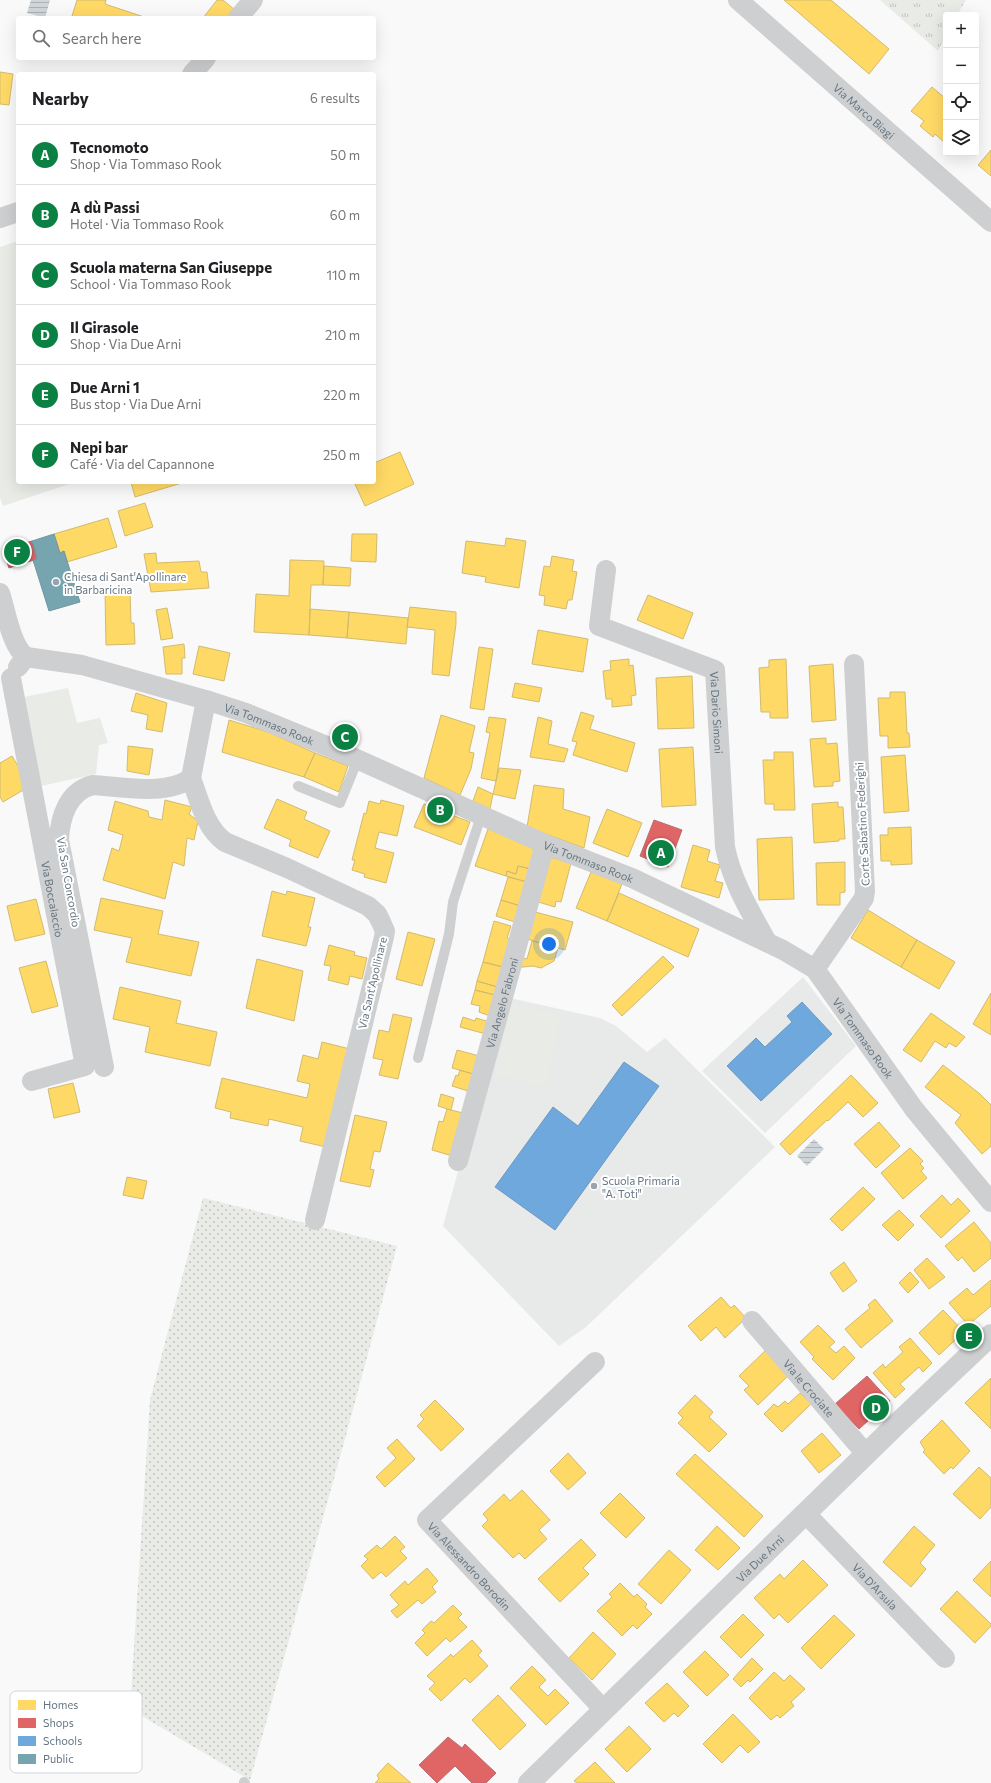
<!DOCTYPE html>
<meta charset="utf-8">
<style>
:root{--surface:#fff;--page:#f2f2f2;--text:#202124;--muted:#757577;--line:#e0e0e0;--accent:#0b8043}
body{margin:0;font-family:Commissioner,sans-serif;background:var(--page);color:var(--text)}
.controls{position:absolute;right:12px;top:12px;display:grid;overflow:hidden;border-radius:4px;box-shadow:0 4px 16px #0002}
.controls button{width:36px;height:36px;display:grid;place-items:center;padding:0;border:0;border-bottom:1px solid var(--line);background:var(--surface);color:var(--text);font:20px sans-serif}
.you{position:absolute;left:549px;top:944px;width:14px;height:14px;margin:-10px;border:3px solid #fff;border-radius:50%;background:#1a73e8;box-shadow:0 0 0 6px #1a73e833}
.badge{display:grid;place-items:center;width:26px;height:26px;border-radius:50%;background:var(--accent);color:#fff;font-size:13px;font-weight:700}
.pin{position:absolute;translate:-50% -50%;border:2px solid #fff;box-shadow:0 1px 4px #0006}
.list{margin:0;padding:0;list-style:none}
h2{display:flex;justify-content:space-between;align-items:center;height:52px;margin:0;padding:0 16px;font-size:17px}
h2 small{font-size:13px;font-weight:400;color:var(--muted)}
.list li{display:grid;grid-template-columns:26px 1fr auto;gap:12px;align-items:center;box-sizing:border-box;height:60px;padding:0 16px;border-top:1px solid var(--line)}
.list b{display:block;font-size:15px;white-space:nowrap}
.list p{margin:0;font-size:13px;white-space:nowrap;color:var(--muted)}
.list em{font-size:13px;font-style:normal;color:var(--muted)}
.icon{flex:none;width:22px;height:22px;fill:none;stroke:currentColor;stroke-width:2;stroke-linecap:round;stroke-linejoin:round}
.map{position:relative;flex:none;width:991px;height:1783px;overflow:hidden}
.search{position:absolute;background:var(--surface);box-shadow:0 4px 16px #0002;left:16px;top:16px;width:360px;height:44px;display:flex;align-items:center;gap:10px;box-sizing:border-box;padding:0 14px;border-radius:4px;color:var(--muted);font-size:15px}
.panel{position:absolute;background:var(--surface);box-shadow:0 4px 16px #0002;left:16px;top:72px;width:360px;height:412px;border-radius:4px}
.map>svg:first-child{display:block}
.built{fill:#e8e9e9}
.grass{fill:url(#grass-tufts)}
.park{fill:#e8ebe6}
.garden{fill:url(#garden-dots)}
.water{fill:url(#water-rules)}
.homes{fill:#ffd966;stroke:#d1bb6f}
.shops{fill:#e06666;stroke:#bb6b6f}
.schools{fill:#6fa8dc;stroke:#6c99c1}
.public{fill:#76a5af;stroke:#7197a2}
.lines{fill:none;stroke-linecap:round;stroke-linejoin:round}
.service{stroke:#cecfd0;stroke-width:10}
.minor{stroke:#cecfd0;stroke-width:20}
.tertiary{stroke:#cecfd0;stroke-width:22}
.poi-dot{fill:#99a4ac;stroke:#fff;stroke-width:1.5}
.labels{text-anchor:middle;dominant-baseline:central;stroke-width:4;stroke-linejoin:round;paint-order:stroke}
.street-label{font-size:11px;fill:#657683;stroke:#fff}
.poi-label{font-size:11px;fill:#657683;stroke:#fff;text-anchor:start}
.key{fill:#fff;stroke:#d1d6da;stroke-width:1}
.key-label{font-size:11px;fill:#657683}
</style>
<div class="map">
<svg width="991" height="1783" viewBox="0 0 991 1783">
<defs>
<pattern id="grass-tufts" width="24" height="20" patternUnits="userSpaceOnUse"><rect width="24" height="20" fill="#e8ebe6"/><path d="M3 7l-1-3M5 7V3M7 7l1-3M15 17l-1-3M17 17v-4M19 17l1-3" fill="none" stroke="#c0c3c0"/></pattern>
<pattern id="garden-dots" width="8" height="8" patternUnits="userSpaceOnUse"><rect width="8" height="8" fill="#e8ebe6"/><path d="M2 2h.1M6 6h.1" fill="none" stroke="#c0c3c0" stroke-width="1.8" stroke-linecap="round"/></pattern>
<pattern id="water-rules" width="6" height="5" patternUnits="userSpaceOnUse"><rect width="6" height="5" fill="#ced6d9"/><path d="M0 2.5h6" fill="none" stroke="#abb2b5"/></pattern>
</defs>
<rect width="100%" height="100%" fill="#f9f9f9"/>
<!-- built -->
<path class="built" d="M803 977 856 1046 765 1133 702 1071Z
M506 997 600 1018 616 1026 647 1052 665 1038 775 1147 586 1327 559 1346 443 1226Z"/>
<!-- grass -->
<path class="grass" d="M880 0H966L957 15H946V35L938 51Z"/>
<!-- park -->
<path class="park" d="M18 241V482H75L3 506 0 497V247Z
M68 688 77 723 100 718 108 743 99 745 96 774 41 786 24 697Z
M511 1003 561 1014 546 1087 496 1076Z"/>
<!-- garden -->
<path class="garden" d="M203 1198 397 1246 346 1435 250 1780 130 1709 150 1400Z"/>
<!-- water -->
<path class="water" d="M31 0H50L45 18 27 13Z
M814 1139 824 1149 807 1166 797 1156Z"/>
<!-- homes -->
<path class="homes" d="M77 0H106L105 4 147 18H77L72 16Z
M217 0H223L235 10 229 18H203Z
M784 0H831L889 49 869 74Z
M0 72 13 74 9 105 0 104Z
M932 87 946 99V144L935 134 933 137 920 126 924 121 911 111Z
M991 150V176L978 165Z
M400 452 414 484 365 506 354 482H374V463Z
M131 482H185L135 497Z
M145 503 153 527 125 536 118 511Z
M108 518 117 547 67 562 64 551 60 553 54 534Z
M352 534H377L376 562 351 561Z
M506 538 526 541 519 588 485 582 486 577 462 573 466 541 505 546Z
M156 553 157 563 199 561 201 572H207L209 588 151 592 144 554Z
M552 556 574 560 572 571 577 572 572 600H568L566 609 544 605 545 596 539 595 544 566 550 567Z
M290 560 324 561 323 585H311L309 635 254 632 256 594 289 596Z
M324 566 351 568 350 586 323 585Z
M130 591 131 623H134L135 644 106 645 105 592Z
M648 595 693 613 683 639 637 620Z
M410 607 456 612V624L449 676 432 674 435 630 407 627Z
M167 608 173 638 161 640 156 610Z
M310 609 349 612 347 638 309 635Z
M349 612 408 618 406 644 347 638Z
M538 630 588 639 583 672 532 664Z
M184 644 185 658H182V674H166L163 647Z
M199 646 230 653 224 681 193 674Z
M479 647 493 649 484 710 470 708Z
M629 659V666L633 665 636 695 631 696 632 705 612 707V699H606L603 671 611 670 610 661Z
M786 659 788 718H770V712H761L759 668 769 667V660Z
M833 664 836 720 812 722 809 666Z
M692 676 694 728 658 729 656 678Z
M515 683 542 688 539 702 512 697Z
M890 692H905L907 733H909L910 747 888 748V736H880L878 698H890Z
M136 693 167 703 162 732 146 729 148 715 131 711Z
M581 712 594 716 590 729 635 743 627 772 573 755 577 742 572 741Z
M441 715 475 726 469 752 474 753 471 769 460 795 424 778Z
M489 717 506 719 496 781 481 778 490 733 486 732Z
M538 717 552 721 548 744 568 749 564 762 530 757Z
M229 720 268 732 315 753 304 777 222 752Z
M826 738V744L837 743 840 781 833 782V786L814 787 810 739Z
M128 746 153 749 149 775 127 771Z
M693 747 696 805 662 807 659 749Z
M774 752H793L795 810H774V804H765L763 760H774Z
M315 753 348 766 339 792 304 777Z
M905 755 909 811 884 813 881 757Z
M12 756 30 786 3 802 0 797V763Z
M499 768 521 770 515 799 493 794Z
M534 785 564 789 563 809 590 817 584 848 527 827Z
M478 787 493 794 490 809 473 801Z
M277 799 307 812 304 819 330 831 318 858 289 846 291 840 264 828Z
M165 800 192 807 189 814 198 821 194 840 187 838 184 866 173 862 165 899 103 880 112 848 119 851 123 835 108 830 115 801 148 811 149 817 162 820Z
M381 800 404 806 397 836 379 832 375 848 394 853 386 883 364 877 365 874 352 870 355 860H352L364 813 366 814 369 801 380 804Z
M838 802V807H843L845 839H839V841L814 843 812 804Z
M424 804 470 822 461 845 414 827Z
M607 809 642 823 628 857 593 843Z
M911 827 912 864 891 865V861H881L880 835H888V828Z
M488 829 540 850 535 870 518 866 516 874 507 871 506 876 475 866Z
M792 837 794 899 759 900 757 839Z
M693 845 710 850 707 861 720 865 715 881 723 883 719 898 681 887Z
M547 856 571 863 561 902 556 901 555 907 535 901Z
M845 862V892L840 893V905H817L816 863Z
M518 866 535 870 531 883 506 876 507 871 516 874Z
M591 872 622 884 607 921 576 908Z
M508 877 531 883 524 907 501 900Z
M272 891 286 895 287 891 315 898 308 927H311L306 946 262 936Z
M619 893 699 929 688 957 607 921Z
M101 898 163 911 158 934 199 942 191 976 126 962 132 938 94 930Z
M36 899 45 934 15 941 7 906Z
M501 900 524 907 518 923 496 916Z
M868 910 917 940 901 967 851 938Z
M535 912 573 922 565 950 527 939Z
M494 921 511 926 507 938 515 940 507 968 483 962Z
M408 932 435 939 422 986 396 979Z
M917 940 955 962 939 989 901 967Z
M532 941 558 948 554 961 541 968 533 966 513 968 516 956 527 959Z
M329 945 355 952 354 955 367 958 362 979 350 976 348 985 328 980 331 966 324 965Z
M663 956 674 967 622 1016 612 1005Z
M257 959 303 971 294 1021 246 1008Z
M46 961 58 1006 32 1013 19 968Z
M483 962 507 968 501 988 477 981Z
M477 981 501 988 499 996 475 990Z
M120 987 181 1001 176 1023 217 1032 210 1066 145 1052 150 1027 113 1019Z
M475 990 499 996 493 1017 479 1012 480 1006 471 1004Z
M991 993V1035L973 1024Z
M931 1013 965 1037 956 1047 949 1043 946 1048 935 1041 921 1062 903 1050Z
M393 1014 412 1018 398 1079 379 1075 383 1060 373 1058 379 1030 389 1032Z
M463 1017 475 1021 476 1018 490 1022 486 1034 460 1027Z
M322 1042 350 1049 326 1147 300 1141 303 1127 269 1119 268 1126 230 1118 231 1112 215 1108 222 1078 307 1098 310 1084 297 1081 303 1055 318 1059Z
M457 1050 483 1057 477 1075 452 1068Z
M943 1065 980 1094 991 1105V1146L982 1154 955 1123 961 1115 925 1087Z
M460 1070 476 1075 471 1092 452 1086 456 1075 458 1076Z
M851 1075 878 1103 863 1117 848 1102 828 1121 827 1120 790 1155 780 1144Z
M73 1083 80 1112 54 1118 48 1089Z
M441 1094 454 1098 451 1110 438 1106Z
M447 1109 467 1114 456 1157 432 1150 439 1121 443 1122Z
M355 1115 387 1122 380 1152 374 1151 370 1169 374 1170 370 1187 340 1181Z
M879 1122 900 1146 876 1168 854 1144Z
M910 1148 923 1161 920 1164 924 1168 921 1171 927 1178 903 1199 881 1173Z
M127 1177 147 1181 143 1199 123 1195Z
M863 1187 875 1199 842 1231 830 1219Z
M942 1195 951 1205 958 1198 970 1211 941 1238 920 1216Z
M899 1210 914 1225 898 1241 882 1225Z
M974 1222 991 1243V1258L974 1272 962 1257 958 1261 945 1246Z
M927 1258 945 1277 929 1289 914 1270Z
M844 1262 857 1281 843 1292 830 1273Z
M910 1272 919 1282 908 1293 899 1283Z
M991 1280V1306L968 1325 949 1303 967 1288 973 1295Z
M721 1297 731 1308 734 1305 746 1318 725 1338 716 1327 701 1341 688 1326Z
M875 1299 893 1321 861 1348 845 1329 870 1308 868 1305Z
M943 1310 964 1332 939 1355 919 1333Z
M818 1325 835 1342 829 1347 836 1353 844 1346 855 1358 833 1380 812 1359 814 1357 800 1342Z
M910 1338 932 1363 923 1372 919 1367 900 1384 905 1389 895 1398 873 1373 883 1364 885 1368 903 1352 899 1347Z
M766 1350 790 1374 758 1405 744 1390 749 1386 739 1376Z
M991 1378V1429L965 1403Z
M800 1393 811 1404 782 1432 764 1414 774 1404 778 1407 785 1401 788 1404Z
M695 1395 713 1412 709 1417 727 1434 709 1452 678 1423 683 1418 678 1413Z
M435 1400 464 1429 441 1451 417 1426 424 1419 420 1415Z
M942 1420 970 1451 953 1469 951 1467 944 1474 923 1452 925 1450 920 1442Z
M822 1433 841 1455 819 1473 801 1451Z
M397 1439 415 1459 385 1487 376 1477 396 1458 387 1448Z
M568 1453 586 1473 568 1490 550 1471Z
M695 1454 763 1516 744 1537 676 1474Z
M979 1467 991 1478V1507L980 1519 953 1494Z
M522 1490 550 1520 539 1530 547 1539 525 1559 519 1553 513 1558 482 1526 488 1520 483 1514 504 1494 510 1501Z
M620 1493 645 1518 626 1538 600 1513Z
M717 1526 740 1548 718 1570 695 1550Z
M914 1526 935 1545 920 1563 926 1569 911 1587 883 1562Z
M395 1536 405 1547 400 1551 407 1558 386 1577 381 1572 373 1579 361 1566 368 1559 364 1556 377 1545 381 1549Z
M581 1539 596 1555 583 1568 589 1574 560 1602 538 1579Z
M669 1550 691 1570 661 1604 638 1584Z
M803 1560 828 1585 788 1623 779 1614 774 1619 754 1598 780 1574 784 1579Z
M991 1561V1597L973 1580Z
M427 1568 438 1581 432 1587 436 1592 422 1604 418 1600 397 1618 391 1611 399 1605 390 1595 405 1581 408 1585Z
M620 1583 634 1597 637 1594 647 1604 645 1607 652 1614 637 1629 633 1625 622 1636 597 1611 612 1597 609 1594Z
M957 1591 991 1624V1626L975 1643 940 1609Z
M453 1605 462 1614 458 1618 467 1627 450 1642 446 1638 427 1656 415 1643 425 1633 422 1630 431 1621 434 1623Z
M743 1614 764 1635 741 1658 720 1637Z
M834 1615 855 1635 821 1669 801 1648Z
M593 1632 616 1654 592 1680 569 1658Z
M472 1640 482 1651 478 1655 488 1666 470 1683 465 1678 441 1701 429 1689 435 1683 427 1676 451 1654 453 1657Z
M705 1651 729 1675 707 1696 683 1672Z
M752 1658 763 1669 750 1682 748 1680 741 1687 733 1679Z
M532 1666 546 1680 539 1687 548 1696 555 1689 569 1703 546 1725 510 1688Z
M774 1672 784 1681 790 1675 805 1689 791 1702 794 1706 780 1718 777 1715 771 1720 749 1698Z
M667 1683 689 1706 678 1717 674 1713 664 1722 645 1703Z
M498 1695 526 1725 500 1750 472 1720Z
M733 1714 760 1742 748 1753 740 1745 722 1763 703 1744Z
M629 1726 651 1749 627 1772 605 1749Z
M595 1762 615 1783H577L574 1781Z
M388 1763 411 1783H375L379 1779 377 1775Z"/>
<!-- shops -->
<path class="shops" d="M32 541 37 559 9 568 3 550Z
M654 820 682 830 668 867 640 856Z
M867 1376 890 1401 859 1429 835 1404Z
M448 1737 462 1748 465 1744 496 1773 486 1783H472L455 1766 437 1783 419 1765Z"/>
<!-- schools -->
<path class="schools" d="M802 1002 832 1034 761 1101 727 1066 756 1038 765 1047 792 1022 787 1016Z
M624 1062 659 1086 555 1230 495 1187 553 1107 578 1126Z"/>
<!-- public -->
<path class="public" d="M54 534 60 553 64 551 80 602 49 611 33 560 37 559 32 541Z"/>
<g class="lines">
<!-- service -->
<path class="service" d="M298 786 340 803 358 759
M418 1058 449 934 453 902 481 816
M244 1782 245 1783"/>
<!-- minor -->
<g class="minor">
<path id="s1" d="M738 0 991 222"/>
<path d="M238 18 253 0"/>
<path d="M192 74 206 58"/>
<path d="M0 218 18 212"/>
<path id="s2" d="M606 570 599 626 715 670 725 847C732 882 750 911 767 942"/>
<path d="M0 593C6 611 11 646 26 657L18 667"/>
<path id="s3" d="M26 657 82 665 206 700 246 713 339 751 545 844 632 878 783 950 815 969 914 1109 991 1202"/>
<path id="s4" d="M11 678 85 1066 32 1081"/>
<path d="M191 778C199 799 205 828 225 842L287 868 368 906 377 914 381 922 385 931 384 937 315 1220"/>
<path d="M191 778 206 700"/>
<path d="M815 969 864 898 865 891 854 664"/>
<path d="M104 1067 59 840C60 817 68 791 93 785 122 787 167 796 191 778"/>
<path id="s5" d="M458 1161 545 844"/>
<path id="s6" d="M752 1321 866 1454"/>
<path id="s7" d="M595 1362 427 1520 604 1710"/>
<path id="s8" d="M806 1514 945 1658"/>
</g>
<!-- tertiary -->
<path class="tertiary" id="s9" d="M529 1783 897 1424 991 1335"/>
</g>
<!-- markers -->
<g class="poi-dot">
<circle cx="56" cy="582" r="4"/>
<circle cx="594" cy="1186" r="4"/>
</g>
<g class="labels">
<!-- street labels -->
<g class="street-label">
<text stroke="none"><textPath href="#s1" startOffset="168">Via Marco Biagi</textPath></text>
<text stroke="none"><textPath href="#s2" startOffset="223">Via Dario Simoni</textPath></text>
<text stroke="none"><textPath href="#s3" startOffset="253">Via Tommaso Rook</textPath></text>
<text transform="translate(862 824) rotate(-93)">Corte Sabatino Federighi</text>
<text stroke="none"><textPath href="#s3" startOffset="601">Via Tommaso Rook</textPath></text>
<text transform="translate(69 882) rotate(80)">Via San Concordio</text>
<text stroke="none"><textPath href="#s4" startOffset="225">Via Boccalaccio</textPath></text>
<text transform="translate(372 983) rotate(-77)">Via Sant'Apollinare</text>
<text stroke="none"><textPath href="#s5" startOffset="164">Via Angelo Fabroni</textPath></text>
<text stroke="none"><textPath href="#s3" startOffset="936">Via Tommaso Rook</textPath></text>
<text stroke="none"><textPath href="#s6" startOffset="88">Via le Crociate</textPath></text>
<text stroke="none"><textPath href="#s9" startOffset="322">Via Due Arni</textPath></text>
<text stroke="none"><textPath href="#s7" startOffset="293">Via Alessandro Borodin</textPath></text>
<text stroke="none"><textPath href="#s8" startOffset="100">Via D'Arsula</textPath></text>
</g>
<!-- poi labels -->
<g class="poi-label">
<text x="64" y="576">Chiesa di Sant'Apollinare<tspan x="64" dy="13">in Barbaricina</tspan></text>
<text x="602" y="1180">Scuola Primaria<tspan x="602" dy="13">"A. Toti"</tspan></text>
</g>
</g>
<!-- legend -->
<rect x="10" y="1691" width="132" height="82" rx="6" class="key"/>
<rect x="18" y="1700" width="18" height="10" fill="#ffd966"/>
<rect x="18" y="1718" width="18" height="10" fill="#e06666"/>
<rect x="18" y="1736" width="18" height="10" fill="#6fa8dc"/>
<rect x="18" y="1754" width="18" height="10" fill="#76a5af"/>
<g class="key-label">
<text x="43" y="1709">Homes</text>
<text x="43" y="1727">Shops</text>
<text x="43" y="1745">Schools</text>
<text x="43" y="1763">Public</text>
</g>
</svg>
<div class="controls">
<button>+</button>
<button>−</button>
<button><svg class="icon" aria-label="locate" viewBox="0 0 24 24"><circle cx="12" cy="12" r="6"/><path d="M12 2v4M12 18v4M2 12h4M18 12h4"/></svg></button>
<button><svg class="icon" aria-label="layers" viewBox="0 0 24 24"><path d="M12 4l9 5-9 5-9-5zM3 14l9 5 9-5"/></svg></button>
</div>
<div class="you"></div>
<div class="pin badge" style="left:661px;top:853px">A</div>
<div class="pin badge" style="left:440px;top:810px">B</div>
<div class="pin badge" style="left:345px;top:737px">C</div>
<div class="pin badge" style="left:876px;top:1408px">D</div>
<div class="pin badge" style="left:969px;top:1336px">E</div>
<div class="pin badge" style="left:17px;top:552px">F</div>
<div class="search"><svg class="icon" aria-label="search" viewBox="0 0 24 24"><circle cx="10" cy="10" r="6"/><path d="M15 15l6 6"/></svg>Search here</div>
<section class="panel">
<h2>Nearby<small>6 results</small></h2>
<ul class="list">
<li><span class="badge">A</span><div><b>Tecnomoto</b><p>Shop · Via Tommaso Rook</p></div><em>50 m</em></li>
<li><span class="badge">B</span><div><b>A dù Passi</b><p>Hotel · Via Tommaso Rook</p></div><em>60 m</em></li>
<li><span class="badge">C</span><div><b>Scuola materna San Giuseppe</b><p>School · Via Tommaso Rook</p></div><em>110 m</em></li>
<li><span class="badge">D</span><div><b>Il Girasole</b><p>Shop · Via Due Arni</p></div><em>210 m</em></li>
<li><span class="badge">E</span><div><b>Due Arni 1</b><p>Bus stop · Via Due Arni</p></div><em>220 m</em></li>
<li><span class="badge">F</span><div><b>Nepi bar</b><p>Café · Via del Capannone</p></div><em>250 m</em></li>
</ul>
</section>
</div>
